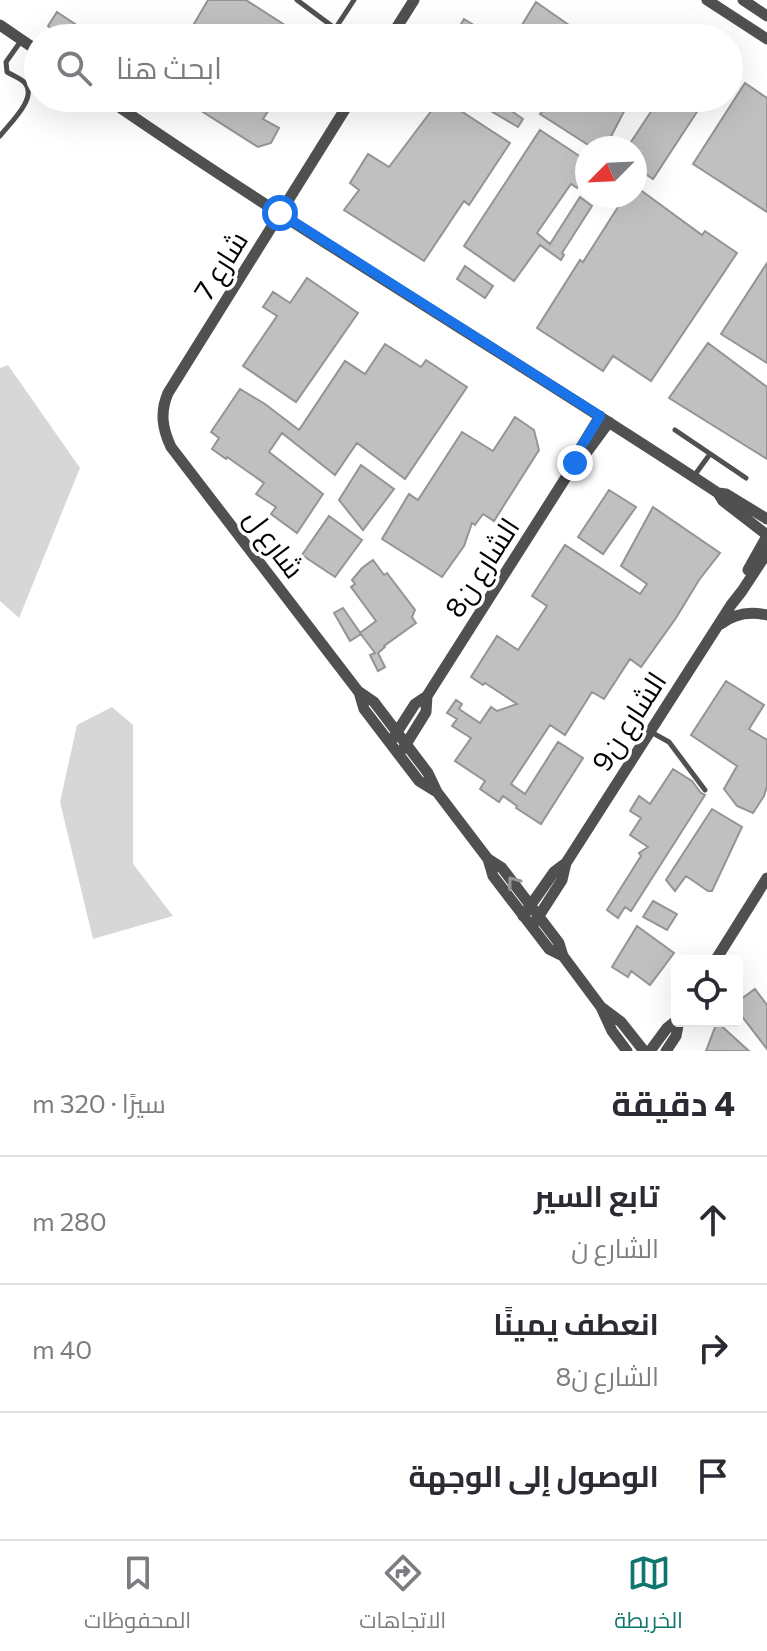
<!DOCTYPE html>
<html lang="ar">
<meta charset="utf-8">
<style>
:root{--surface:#fff;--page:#f7f7f7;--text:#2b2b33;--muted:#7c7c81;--line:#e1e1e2;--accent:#0f766e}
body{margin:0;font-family:Commissioner,Cairo,sans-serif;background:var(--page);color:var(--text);direction:rtl}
.controls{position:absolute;right:24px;bottom:24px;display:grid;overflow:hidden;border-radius:8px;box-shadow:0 8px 32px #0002}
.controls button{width:72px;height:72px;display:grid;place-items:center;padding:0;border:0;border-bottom:2px solid var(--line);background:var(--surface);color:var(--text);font:40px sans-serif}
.compass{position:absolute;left:575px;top:136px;width:72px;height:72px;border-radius:50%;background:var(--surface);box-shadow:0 8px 32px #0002;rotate:246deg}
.stop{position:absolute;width:24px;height:24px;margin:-18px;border:6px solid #1a73e8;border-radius:50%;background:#fff}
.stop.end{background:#1a73e8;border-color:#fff;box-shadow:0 2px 8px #0008}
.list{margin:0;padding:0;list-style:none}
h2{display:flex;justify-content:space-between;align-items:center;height:104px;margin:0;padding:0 32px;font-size:34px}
h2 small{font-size:26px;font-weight:400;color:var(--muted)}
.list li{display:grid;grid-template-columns:52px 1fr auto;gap:24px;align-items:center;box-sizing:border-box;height:128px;padding:0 32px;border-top:2px solid var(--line)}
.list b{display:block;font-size:30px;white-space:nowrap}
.list p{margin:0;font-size:26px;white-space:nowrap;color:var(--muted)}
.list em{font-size:26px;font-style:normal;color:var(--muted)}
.icon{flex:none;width:44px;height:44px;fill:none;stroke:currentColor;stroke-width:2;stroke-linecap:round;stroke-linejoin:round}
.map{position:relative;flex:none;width:767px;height:1051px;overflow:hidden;direction:ltr}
.search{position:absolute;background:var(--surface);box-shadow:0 8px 32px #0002;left:24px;right:24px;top:24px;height:88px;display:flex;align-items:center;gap:20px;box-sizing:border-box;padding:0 28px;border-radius:44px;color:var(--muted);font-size:30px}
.sheet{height:488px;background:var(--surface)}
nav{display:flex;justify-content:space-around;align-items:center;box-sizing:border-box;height:112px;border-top:2px solid var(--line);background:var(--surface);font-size:22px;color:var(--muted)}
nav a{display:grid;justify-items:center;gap:4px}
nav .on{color:var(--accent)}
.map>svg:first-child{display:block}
.green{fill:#d7d7d7}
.building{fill:#c0c0c0;stroke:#949494;stroke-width:2}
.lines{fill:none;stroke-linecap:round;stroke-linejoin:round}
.service{stroke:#505050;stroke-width:5}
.minor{stroke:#505050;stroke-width:11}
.oneway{stroke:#969696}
.route{stroke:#1a73e8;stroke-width:10}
.labels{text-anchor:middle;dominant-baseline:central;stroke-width:7;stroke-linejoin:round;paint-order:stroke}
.street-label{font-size:28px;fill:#000;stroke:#fff}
</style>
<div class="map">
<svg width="767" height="1051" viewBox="0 0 767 1051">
<rect width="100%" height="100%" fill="#fff"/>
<!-- green -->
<path class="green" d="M8 365 80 468 19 618 0 601V368Z
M112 707 133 725V864L173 916 93 939 60 802 77 725Z"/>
<!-- building -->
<path class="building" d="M208 0H246L305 38H204L191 29Z
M536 2 576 30 571 38H514Z
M57 12 78 26 70 38H65L48 26Z
M464 19 495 38H453Z
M745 83 767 98V212L693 164Z
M181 98H267L274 102 263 119 279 128 271 143 258 147Z
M441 98 510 143 469 205 464 201 424 261 344 210 359 190 350 183 368 154 389 167Z
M469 98H535L530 107 520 101 513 112 523 119 518 127Z
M553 98H631L605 148H593L540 114Z
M660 98H706L653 179 635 167V148H627Z
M540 130 587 161V174L577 188 571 184 537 233 550 244 580 197 592 206 562 253 564 255 561 260 540 245 514 281 464 246Z
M635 186 702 235 705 231 737 253 651 381 613 356 603 371 537 328 580 260 583 262 625 196H635Z
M767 263V363L721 334Z
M465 266 493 286 485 298 457 279Z
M307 278 358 313 296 402 243 366 277 316 263 307 273 292 290 303Z
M708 343 767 387V459L669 398Z
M385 344 421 367 426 360 467 387 405 479 357 443 335 475 282 433 269 452 323 494 297 533 271 514 276 507 256 494 264 483 227 457 226 459 212 449 219 438 211 432 240 389 265 404 299 430 345 361 365 374Z
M515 417 534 430 539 450 494 521 483 514 475 525 472 523 464 546 442 577 382 539 409 494 418 500 462 432 493 451Z
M361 465 394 489 363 530 339 500Z
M609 490 636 507 603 554 578 537Z
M653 507 720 553 699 580 676 618 641 667 630 659 604 699 592 692 565 735 550 725 511 784 525 794 558 742 583 758 541 824 516 808 517 806 503 796 499 802 480 789 485 781 455 761 471 738 452 726 457 719 447 713 456 700 462 704 459 709 480 723 491 707 497 711 517 704 485 683 483 685 471 677 497 636 518 650 547 606 532 596 565 545 640 594 647 584 621 566Z
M329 516 362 540 335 577 302 555Z
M373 560 384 575 387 573 415 610 412 617 416 623 384 646 385 647 378 653 385 667 378 671 370 655 375 653 360 633 376 621 351 587 355 584 352 580 362 568Z
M343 608 361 634 350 641 334 613Z
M726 681 764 705 749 729 767 740V786L764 796 753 813 737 806 724 789 737 766 691 735Z
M673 769 692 781 701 793 705 795 631 911 625 907 618 918 607 910 641 856 639 853 648 847 630 835 641 818 630 811 639 796 650 804Z
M712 809 742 827 712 891H708L686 876 675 891 666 880Z
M653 901 677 914 667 930 643 917Z
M637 926 674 953 650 985 631 971 628 977 612 967Z
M755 989 767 1005V1049L737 1010V1002Z
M717 1022 749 1051H706Z"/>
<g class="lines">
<!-- service -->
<path class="service" d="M297 0 348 38
M335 29 354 0
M177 38 178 36
M131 114 141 98
M0 136C9 124 38 98 25 83 22 79 12 75 7 72L6 62 21 41
M675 430 746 478
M694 476 710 454
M651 732 669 742 705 790"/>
<!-- minor -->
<path class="minor" d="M707 0 767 39
M743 0 767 16
M0 25 38 51
M390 38 414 0
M106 98C306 236 515 359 718 493L723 501 767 535
M352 98 168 393C160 412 162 428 171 447L358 691 374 702 428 773 437 792 488 859 493 876 549 949 563 956
M575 463 578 452 600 416
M718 493 726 494 767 519
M748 570 767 536
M721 624C735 613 750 611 767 615
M359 692 364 709 419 781 437 792
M390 743 415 704 427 696 575 463 584 456 609 422
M403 749 426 712 427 696
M488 859 502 868 559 943 563 956 601 1007 612 1031 627 1051
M523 916 554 872 566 863 731 605 742 591 767 553
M535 922 562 880 566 863
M715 961 767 878
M601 1007 621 1022 644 1051
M650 1051 667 1028 677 1020
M666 1051 676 1036 679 1021"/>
</g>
<!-- one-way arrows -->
<defs><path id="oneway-chevron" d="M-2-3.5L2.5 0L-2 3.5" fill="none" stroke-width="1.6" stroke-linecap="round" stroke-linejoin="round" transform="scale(2)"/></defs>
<use class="oneway" href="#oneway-chevron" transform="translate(513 882) rotate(-127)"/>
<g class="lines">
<!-- route -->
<path class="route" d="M280 213 600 416 578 452 575 463"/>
</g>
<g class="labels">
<!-- street labels -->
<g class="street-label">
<text transform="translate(220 265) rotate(-58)">شارع 7</text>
<text transform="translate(275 543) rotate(53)">شارع ل</text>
<text transform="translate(481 567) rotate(-57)">الشارع ن8</text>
<text transform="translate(628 721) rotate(-57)">الشارع ن9</text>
</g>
</g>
</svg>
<div class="controls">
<button><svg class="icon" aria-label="locate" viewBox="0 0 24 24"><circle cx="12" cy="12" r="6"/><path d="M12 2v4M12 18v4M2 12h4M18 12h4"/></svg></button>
</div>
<svg class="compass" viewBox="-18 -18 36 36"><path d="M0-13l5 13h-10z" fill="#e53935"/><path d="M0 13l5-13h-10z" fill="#7c7c81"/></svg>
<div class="stop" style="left:280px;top:213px"></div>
<div class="stop end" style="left:575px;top:463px"></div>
<div class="search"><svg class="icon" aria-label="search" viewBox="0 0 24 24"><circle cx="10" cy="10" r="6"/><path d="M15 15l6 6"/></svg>ابحث هنا</div>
</div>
<section class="sheet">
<h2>4 دقيقة<small>سيرًا · 320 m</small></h2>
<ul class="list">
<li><svg class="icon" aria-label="ahead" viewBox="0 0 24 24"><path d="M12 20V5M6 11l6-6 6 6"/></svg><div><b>تابع السير</b><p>الشارع ن</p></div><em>280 m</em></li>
<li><svg class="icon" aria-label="right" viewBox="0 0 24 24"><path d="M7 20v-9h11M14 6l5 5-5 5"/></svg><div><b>انعطف يمينًا</b><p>الشارع ن8</p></div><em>40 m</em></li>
<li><svg class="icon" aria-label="arrive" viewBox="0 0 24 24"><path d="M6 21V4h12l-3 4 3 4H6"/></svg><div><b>الوصول إلى الوجهة</b></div></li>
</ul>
</section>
<nav>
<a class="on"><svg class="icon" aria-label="map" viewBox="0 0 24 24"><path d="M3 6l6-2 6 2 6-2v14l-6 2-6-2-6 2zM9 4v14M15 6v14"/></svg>الخريطة</a>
<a><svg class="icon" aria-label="directions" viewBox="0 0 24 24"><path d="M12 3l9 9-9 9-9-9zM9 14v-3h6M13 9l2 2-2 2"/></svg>الاتجاهات</a>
<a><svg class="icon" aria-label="saved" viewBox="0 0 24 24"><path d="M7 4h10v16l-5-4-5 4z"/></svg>المحفوظات</a>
</nav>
